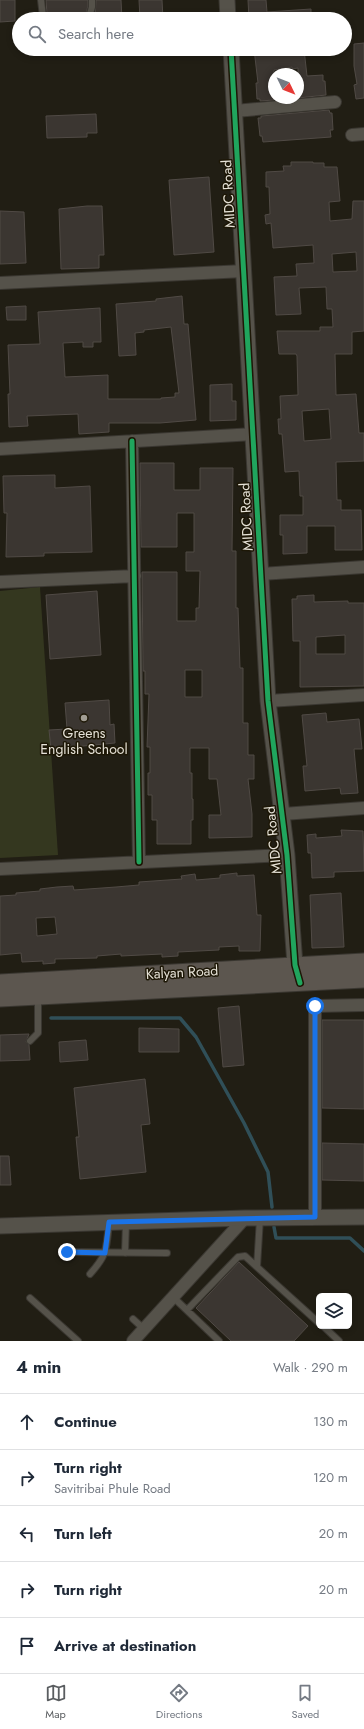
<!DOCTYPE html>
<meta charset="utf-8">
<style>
:root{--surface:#fff;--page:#f2f2f3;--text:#1f2937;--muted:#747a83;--line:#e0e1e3;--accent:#5a5d60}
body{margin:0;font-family:Jost,sans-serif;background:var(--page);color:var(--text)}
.controls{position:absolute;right:12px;bottom:12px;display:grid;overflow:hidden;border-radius:6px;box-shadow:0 2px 6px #0003}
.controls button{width:36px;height:36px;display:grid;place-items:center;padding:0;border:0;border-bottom:1px solid var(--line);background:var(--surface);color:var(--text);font:20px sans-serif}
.compass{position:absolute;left:268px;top:68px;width:36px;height:36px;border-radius:50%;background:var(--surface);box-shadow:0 2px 6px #0003;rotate:133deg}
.stop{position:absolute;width:12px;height:12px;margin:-9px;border:3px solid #1a73e8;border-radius:50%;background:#fff}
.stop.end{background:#1a73e8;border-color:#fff;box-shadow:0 1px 4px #0008}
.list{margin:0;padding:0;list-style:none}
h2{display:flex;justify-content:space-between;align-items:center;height:52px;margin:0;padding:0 16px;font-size:17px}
h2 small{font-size:13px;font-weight:400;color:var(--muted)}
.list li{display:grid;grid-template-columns:26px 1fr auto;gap:12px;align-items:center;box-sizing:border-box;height:56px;padding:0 16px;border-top:1px solid var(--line)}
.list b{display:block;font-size:15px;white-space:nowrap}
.list p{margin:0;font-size:13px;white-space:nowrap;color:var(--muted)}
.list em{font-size:13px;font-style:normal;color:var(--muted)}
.icon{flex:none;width:22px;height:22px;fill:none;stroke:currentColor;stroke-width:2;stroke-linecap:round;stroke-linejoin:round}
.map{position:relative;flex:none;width:364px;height:1341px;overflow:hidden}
.search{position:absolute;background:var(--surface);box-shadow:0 2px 6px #0003;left:12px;right:12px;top:12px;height:44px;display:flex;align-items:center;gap:10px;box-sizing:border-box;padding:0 14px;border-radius:22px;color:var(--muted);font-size:15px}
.sheet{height:332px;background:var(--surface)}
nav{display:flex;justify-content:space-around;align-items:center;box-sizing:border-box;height:56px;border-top:1px solid var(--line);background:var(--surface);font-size:11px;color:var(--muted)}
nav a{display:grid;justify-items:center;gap:2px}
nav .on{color:var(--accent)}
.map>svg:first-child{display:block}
.park{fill:#34371f}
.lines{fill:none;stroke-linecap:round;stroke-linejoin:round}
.stream{stroke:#304f58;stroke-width:3.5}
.building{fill:#3b3631;stroke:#504a45;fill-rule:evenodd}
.service-casing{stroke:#3a3731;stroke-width:8}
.minor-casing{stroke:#3a3731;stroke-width:14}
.tertiary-casing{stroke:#3a3731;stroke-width:17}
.secondary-casing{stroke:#3a3731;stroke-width:19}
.service{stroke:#55524a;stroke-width:6}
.minor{stroke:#55524a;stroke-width:12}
.tertiary{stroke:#55524a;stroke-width:15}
.secondary{stroke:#5c564f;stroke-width:17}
.cycleway-casing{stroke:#1d1706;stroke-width:8}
.cycleway{stroke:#20a55d;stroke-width:5}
.route{stroke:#1a73e8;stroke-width:5}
.poi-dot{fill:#a19d93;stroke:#1d1706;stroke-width:1.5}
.labels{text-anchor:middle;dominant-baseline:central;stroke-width:3;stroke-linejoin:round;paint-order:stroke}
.street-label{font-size:14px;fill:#e6e2d7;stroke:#1d1706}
.poi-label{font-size:14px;fill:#e6e2d7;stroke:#1d1706}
</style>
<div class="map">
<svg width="364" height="1341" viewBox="0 0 364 1341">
<rect width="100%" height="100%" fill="#211e14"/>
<!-- park -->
<path class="park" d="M40 587 58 855 0 858V591Z"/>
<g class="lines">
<!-- stream -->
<path class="stream" d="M51 1018H180L196 1037 244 1123 268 1172 272 1207
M274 1227 276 1238H350L364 1251"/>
</g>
<!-- building -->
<path class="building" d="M0 0H15V21L0 22Z
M46 0H88V6L86 13 50 17 47 14Z
M96 0H121L122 19H95Z
M139 0H162L163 19H140Z
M248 0H266L267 12 311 9V19H249Z
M364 43V98L356 99 354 85 357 84 354 66V44Z
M254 49H297L298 53V49H304L307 76 323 75V81H325L326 95 298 98V68L292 69V67L274 70V100L260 101V99H257L256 83H258Z
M329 110 330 113H332L333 130H330L331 137 263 142 262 136H260L258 118H261V116Z
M96 114 97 133H87V137L47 138 46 116Z
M291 162H313V163H324V167H337L340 201 329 202 330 221 352 219 353 201H364V331L352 332V354H335L336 395 356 394 359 433H364V461L336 462 337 500H341V510H361L362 550H335V526H307V553L283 554V535H280V515H303V496H300L299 471 285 472 282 434H279L278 419H281L280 396 298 395 297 356 296 354H279L277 331H320V327H333L332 309H327L326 287 299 288 301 314 276 315 274 277 297 276 296 264 314 263 313 245 273 248 271 223 266 224 265 215 270 214 269 187H266V172L284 171 283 166H291ZM356 252 357 271 333 272 332 254ZM329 409 331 439 304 441 302 411Z
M209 177 214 252 174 255 169 180Z
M87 206H102L104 255H99V268L61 269 59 209Z
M0 211 24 212 26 263 0 264Z
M182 296 184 324H188L196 420 160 423H109V432L79 434 78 414 27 416 28 426 9 427 8 394H10L8 345 40 344 38 312 100 308 101 342H93V347H83V342L63 343 65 377 108 375V399H161V398L175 397V393H179L171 327 144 330V332L135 333 136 355 119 356 116 304 156 301V299Z
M26 306V320H7L6 307Z
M232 384V401H236V420L210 421V385Z
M140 463H174V490H200V468H233L232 551H236V608H238L240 668H243V723H248V755H254V779H248L252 814V837L209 838V815H221L217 779H209V748H190V773H192V799H193V820H191V844H157V820H152V795H148V773H150V747H147L149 694H145V671H143L142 572H177V621H196V608H199L200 571H186V552H194V513H177V547H141ZM185 670H202V697H185Z
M55 475V488L90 486 92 552 44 553V556L6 557 7 513H4L3 476Z
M97 591 101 655 50 659 46 595Z
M314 595V602L348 601V603H364V686L300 687V641H293L292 599H297V596ZM345 635V654H316V637Z
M109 700 110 725 114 724 115 743 51 749 49 730 67 729 65 703Z
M326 713 327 722 359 719 362 749H354L358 793 341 794 340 788 305 791 303 766H307L302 715Z
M341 830 363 831 364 871 334 872V877L312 878 311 853H308L307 835 316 834V838L342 836Z
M237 873V876L254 875 257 915H261L260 951H239V946L219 947V950L178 952V956L162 957V954L121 956V954L97 956V958L55 959V963L43 964V961L22 962 21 953 0 955V896L16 895V893L40 891V889L57 887 73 886 74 890 116 887 139 885V882L182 879 181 876 195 874 196 880 220 878V875ZM55 917 57 934 37 936 36 918Z
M341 893 344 947 312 948 310 895Z
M239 1006 244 1065 223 1067 218 1008Z
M322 1020H364V1109L322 1108Z
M139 1028 179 1029V1052H139Z
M29 1034 26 1042 29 1045 30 1060 0 1061V1035Z
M86 1040 88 1060 60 1062 59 1042Z
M145 1079 150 1124 141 1125 146 1172 80 1179 76 1137H79L74 1088Z
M322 1143 364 1144V1181L322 1180Z
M0 1156H9L11 1185H0Z
M239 1262 308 1326 294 1341H231L196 1308Z"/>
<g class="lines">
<defs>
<path id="service" d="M41 0 43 17 46 19
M74 19 89 17 92 7V0
M30 1041 38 1033V998
M260 1218 257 1267 319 1323
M67 1252 167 1253
M125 1253 126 1222
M90 1274C108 1254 106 1249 109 1223
M173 1297 219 1341
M30 1298 78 1341
M187 1310 238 1257 245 1256 257 1267
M133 1319 144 1329
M323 1326 339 1341"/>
<path id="minor" d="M235 111 335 102
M352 135 364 134
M0 283 244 271
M132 441 139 862
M0 449 254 434
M261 574 364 567
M0 582 135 576
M268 701 364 695
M283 814 364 808
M0 869 287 855
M315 1217V1006L364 1005
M133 1341 245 1218"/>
<path id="tertiary" d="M227 0 228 19
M231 49 268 701 287 855 295 965 298 977
M0 1226 245 1218 364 1217"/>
<path id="secondary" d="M0 983 364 962
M0 998 364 979"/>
</defs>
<!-- service casing -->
<use href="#service" class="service-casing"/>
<!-- minor casing -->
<use href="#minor" class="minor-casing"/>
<!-- tertiary casing -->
<use href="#tertiary" class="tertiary-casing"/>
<!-- secondary casing -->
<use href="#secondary" class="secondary-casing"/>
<!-- service -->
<use href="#service" class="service"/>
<!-- minor -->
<use href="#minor" class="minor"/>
<!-- tertiary -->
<use href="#tertiary" class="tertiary"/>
<!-- secondary -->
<use href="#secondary" class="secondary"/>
<defs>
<path id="cycleway" d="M231 49 268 701 287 855 295 965 300 983
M132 441 139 862"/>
</defs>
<!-- cycleway casing -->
<use href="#cycleway" class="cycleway-casing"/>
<!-- cycleway -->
<use href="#cycleway" class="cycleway"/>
</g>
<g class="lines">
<!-- route -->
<path class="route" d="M67 1252 105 1253 109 1222 315 1217V1006"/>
</g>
<!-- markers -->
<circle class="poi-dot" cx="84" cy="718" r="4"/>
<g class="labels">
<!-- street labels -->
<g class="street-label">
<text transform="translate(228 194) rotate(-93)">MIDC Road</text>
<text transform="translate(246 517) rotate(-93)">MIDC Road</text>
<text transform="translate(273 840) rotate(-96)">MIDC Road</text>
<text transform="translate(182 972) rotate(-3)">Kalyan Road</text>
</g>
<!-- poi labels -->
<g class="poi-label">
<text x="84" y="733">Greens<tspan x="84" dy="16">English School</tspan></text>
</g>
</g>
</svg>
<div class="controls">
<button><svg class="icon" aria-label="layers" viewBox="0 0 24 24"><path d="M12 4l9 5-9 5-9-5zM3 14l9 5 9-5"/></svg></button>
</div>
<svg class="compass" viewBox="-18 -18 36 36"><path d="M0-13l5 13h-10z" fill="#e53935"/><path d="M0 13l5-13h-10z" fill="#747a83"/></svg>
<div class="stop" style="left:315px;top:1006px"></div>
<div class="stop end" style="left:67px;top:1252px"></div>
<div class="search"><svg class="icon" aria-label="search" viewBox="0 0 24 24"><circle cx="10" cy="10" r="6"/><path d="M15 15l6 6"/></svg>Search here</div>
</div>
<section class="sheet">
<h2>4 min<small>Walk · 290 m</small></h2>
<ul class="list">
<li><svg class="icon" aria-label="ahead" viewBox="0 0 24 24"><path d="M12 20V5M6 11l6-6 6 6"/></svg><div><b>Continue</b></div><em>130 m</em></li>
<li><svg class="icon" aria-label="right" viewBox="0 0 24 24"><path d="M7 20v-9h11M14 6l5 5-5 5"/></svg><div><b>Turn right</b><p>Savitribai Phule Road</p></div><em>120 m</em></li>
<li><svg class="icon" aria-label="left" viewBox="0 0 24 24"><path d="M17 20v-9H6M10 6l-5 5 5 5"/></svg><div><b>Turn left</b></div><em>20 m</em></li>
<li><svg class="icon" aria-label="right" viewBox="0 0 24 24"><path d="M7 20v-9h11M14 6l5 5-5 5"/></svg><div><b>Turn right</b></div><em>20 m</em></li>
<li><svg class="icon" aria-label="arrive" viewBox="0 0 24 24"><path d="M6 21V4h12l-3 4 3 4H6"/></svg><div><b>Arrive at destination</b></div></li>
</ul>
</section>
<nav>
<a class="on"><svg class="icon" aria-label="map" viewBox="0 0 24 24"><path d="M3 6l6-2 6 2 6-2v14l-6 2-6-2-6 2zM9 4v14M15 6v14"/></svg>Map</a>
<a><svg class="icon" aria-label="directions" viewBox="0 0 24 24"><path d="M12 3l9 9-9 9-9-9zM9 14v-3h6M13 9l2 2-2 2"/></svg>Directions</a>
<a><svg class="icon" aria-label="saved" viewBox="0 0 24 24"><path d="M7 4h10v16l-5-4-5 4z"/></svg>Saved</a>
</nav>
